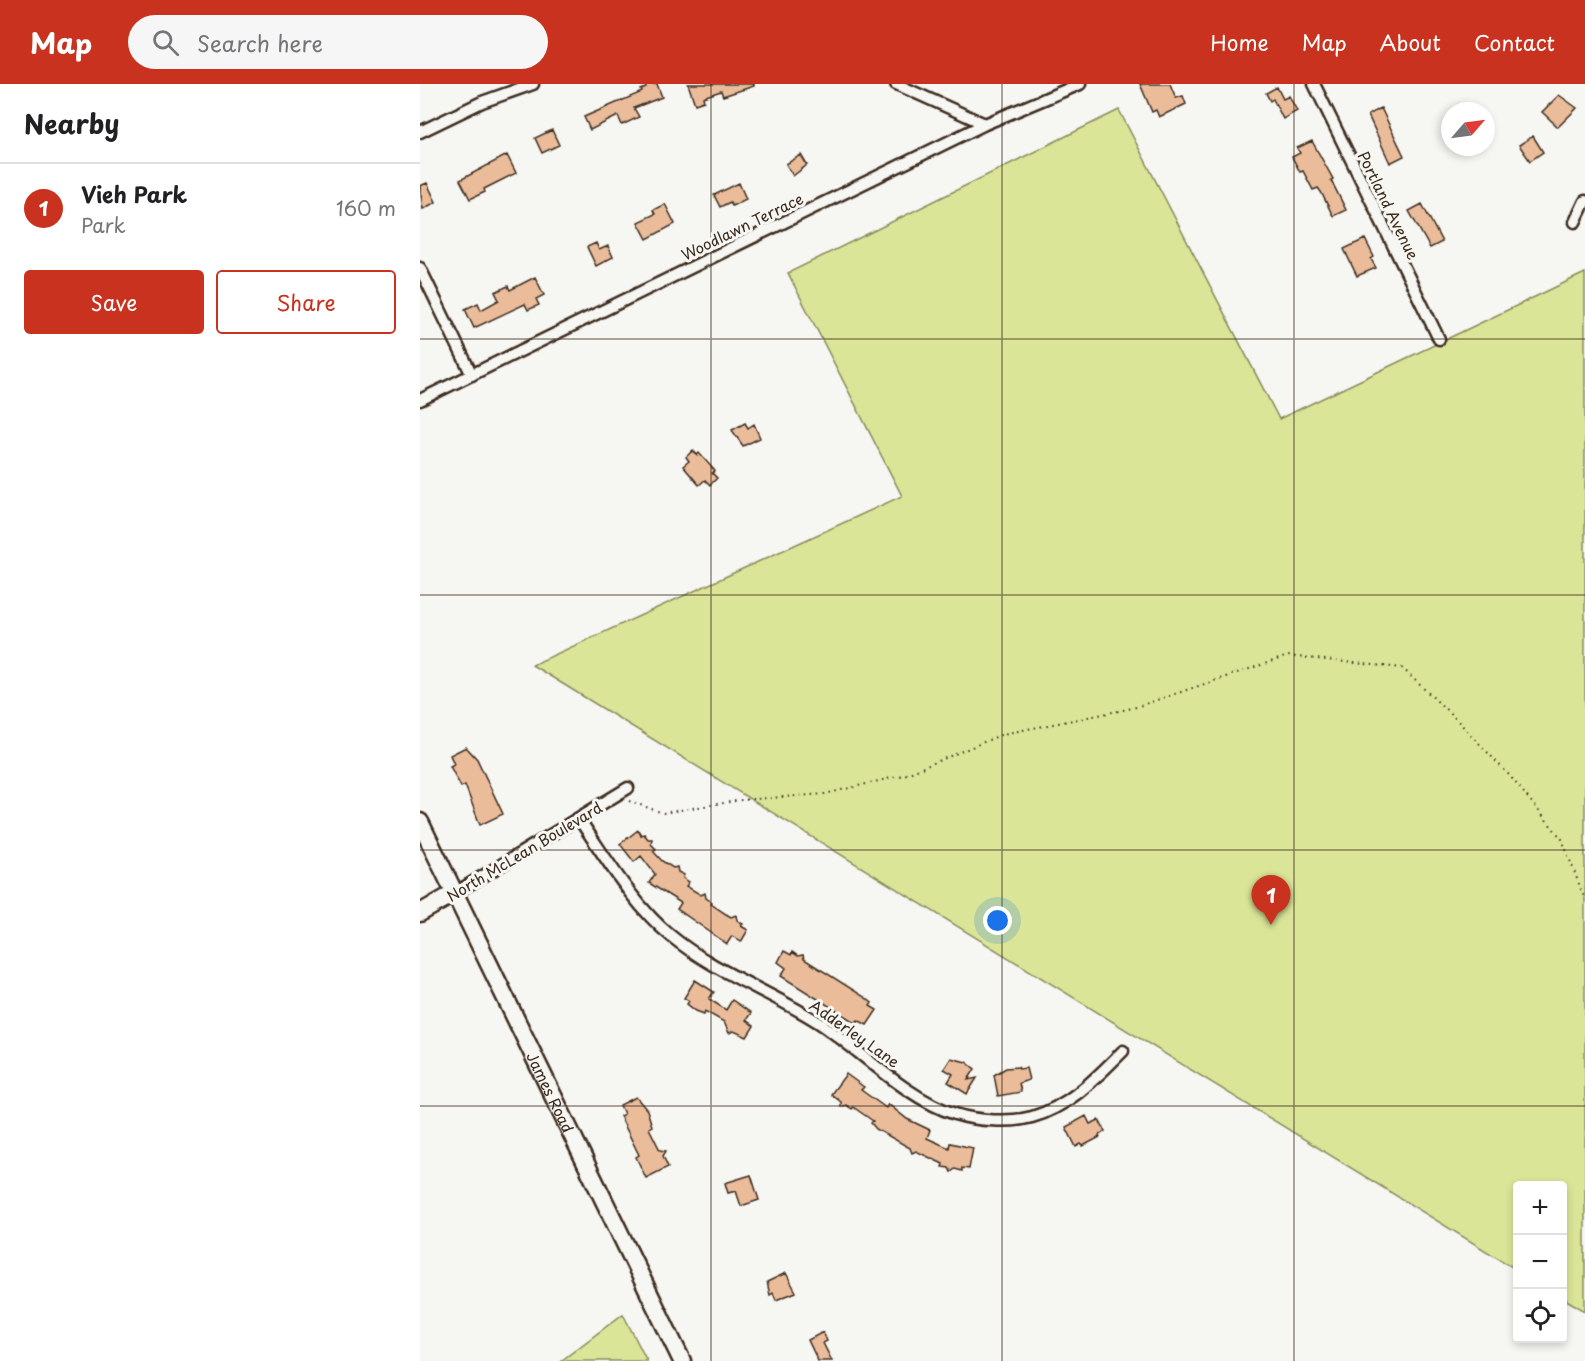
<!DOCTYPE html>
<meta charset="utf-8">
<style>
:root{--surface:#fff;--page:#f6f6f6;--text:#202124;--muted:#757577;--line:#e0e0e0;--accent:#c8321e}
body{margin:0;font-family:"Playpen Sans",sans-serif;background:var(--page);color:var(--text)}
.controls{position:absolute;right:18px;bottom:18px;display:grid;overflow:hidden;border-radius:6px;box-shadow:0 3px 9px #0003}
.controls button{width:54px;height:54px;display:grid;place-items:center;padding:0;border:0;border-bottom:2px solid var(--line);background:var(--surface);color:var(--text);font:30px sans-serif}
.compass{position:absolute;left:1021px;top:18px;width:54px;height:54px;border-radius:50%;background:var(--surface);box-shadow:0 3px 9px #0003;rotate:62deg}
.you{position:absolute;left:578px;top:837px;width:21px;height:21px;margin:-15px;border:4px solid #fff;border-radius:50%;background:#1a73e8;box-shadow:0 0 0 9px #1a73e833}
.badge{display:grid;place-items:center;width:39px;height:39px;border-radius:50%;background:var(--accent);color:#fff;font-size:20px;font-weight:700}
.pin{position:absolute;translate:-50% -50px;filter:drop-shadow(0 2px 3px #0008)}
.pin::after{content:'';position:absolute;top:32px;width:21px;height:18px;background:inherit;clip-path:polygon(0 0,100% 0,50% 100%)}
.list{margin:0;padding:0;list-style:none}
h2{display:flex;justify-content:space-between;align-items:center;height:78px;margin:0;padding:0 24px;font-size:26px}
h2 small{font-size:20px;font-weight:400;color:var(--muted)}
.list li{display:grid;grid-template-columns:39px 1fr auto;gap:18px;align-items:center;box-sizing:border-box;height:90px;padding:0 24px;border-top:2px solid var(--line)}
.list b{display:block;font-size:22px;white-space:nowrap}
.list p{margin:0;font-size:20px;white-space:nowrap;color:var(--muted)}
.list em{font-size:20px;font-style:normal;color:var(--muted)}
.actions{display:flex;gap:12px;padding:18px 24px}
.actions a{flex:1;padding:14px 0;border:2px solid var(--accent);border-radius:6px;text-align:center;font-size:21px;color:var(--accent)}
.actions .main{background:var(--accent);color:#fff}
.icon{flex:none;width:33px;height:33px;fill:none;stroke:currentColor;stroke-width:2;stroke-linecap:round;stroke-linejoin:round}
.map{position:relative;flex:none;width:1165px;height:1277px;overflow:hidden}
header{display:flex;align-items:center;gap:36px;box-sizing:border-box;height:84px;padding:0 30px;background:var(--accent);color:#fff}
header strong{font-size:28px}
nav{display:flex;gap:33px;margin-inline-start:auto;font-size:21px}
.search{width:420px;height:54px;background:var(--page);display:flex;align-items:center;gap:15px;box-sizing:border-box;padding:0 21px;border-radius:33px;color:var(--muted);font-size:22px}
main{display:flex}
aside{flex:1;background:var(--surface)}
.map>svg:first-child{display:block}
.green{fill:#dae598;stroke:#8a885b;stroke-width:1.5}
.building{fill:#eabc9a;stroke:#3b2a1e;stroke-width:1.5}
.lines{fill:none;stroke-linecap:round;stroke-linejoin:round}
.minor-casing{stroke:#3b2a1e;stroke-width:15}
.secondary-casing{stroke:#3b2a1e;stroke-width:21}
.path{stroke:#3b2a1e;stroke-width:2;stroke-dasharray:1.5 4.5;stroke-linecap:butt}
.minor{stroke:#f6f6f2;stroke-width:10}
.secondary{stroke:#f6f6f2;stroke-width:16}
.grid{fill:none;stroke:#3b2a1e;stroke-width:1.5;stroke-opacity:0.55}
.labels{text-anchor:middle;dominant-baseline:central;stroke-width:6;stroke-linejoin:round;paint-order:stroke}
.street-label{font-size:15px;fill:#3b2a1e;stroke:#f6f6f2}
</style>
<header>
<strong>Map</strong>
<div class="search"><svg class="icon" aria-label="search" viewBox="0 0 24 24"><circle cx="10" cy="10" r="6"/><path d="M15 15l6 6"/></svg>Search here</div>
<nav><a>Home</a><a>Map</a><a>About</a><a>Contact</a></nav>
</header>
<main>
<aside>
<h2>Nearby<small></small></h2>
<ul class="list">
<li><span class="badge">1</span><div><b>Vieh Park</b><p>Park</p></div><em>160 m</em></li>
</ul>
<div class="actions"><a class="main">Save</a><a>Share</a></div>
</aside>
<div class="map">
<svg width="1165" height="1277" viewBox="0 0 1165 1277">
<rect width="100%" height="100%" fill="#f6f6f2"/>
<filter id="ink" filterUnits="userSpaceOnUse"><feTurbulence type="fractalNoise" baseFrequency=".0167" numOctaves="2"/><feDisplacementMap in="SourceGraphic" scale="12" xChannelSelector="R" yChannelSelector="G"/><feConvolveMatrix kernelMatrix="1 2 1 2 8 2 1 2 1" color-interpolation-filters="sRGB"/></filter>
<g filter="url(#ink)">
<!-- green -->
<path class="green" d="M699 26 859 335 1165 189V1227L1143 1214 1142 1102H1098L1097 1186 112 581 482 412 368 189Z
M203 1230 227 1277H141Z"/>
<!-- building -->
<path class="building" d="M225 0H237L242 13 214 24 219 33 202 41 198 32 170 46 164 33 222 8 221 6 226 4Z
M268 0H334V2L303 12 301 7 283 13 284 17 275 20Z
M720 0H750L756 14 763 12 766 20 739 33 736 26 732 28Z
M857 3 863 15 869 12 877 27 863 35 853 15 850 17 846 9Z
M1139 11 1157 24 1138 43 1122 28Z
M961 24 984 72 970 79 948 31Z
M132 46 139 61 122 69 115 54Z
M1113 52 1123 68 1110 77 1099 61Z
M892 57 913 95 911 96 926 126 913 132 901 108 898 104 893 106 883 87 880 88 872 73 880 69 877 64Z
M87 71 96 89 64 105 65 108 50 115 40 96Z
M381 71 387 81 373 92 366 80Z
M7 99 16 118 3 125 0 102Z
M319 99 326 115 312 122 310 118 300 123 294 111Z
M245 120 255 140 227 155 218 138 235 130 233 126Z
M1002 120 1022 158 1010 164 989 127Z
M945 155 954 173 951 175 956 184 937 192 924 165Z
M176 159 179 166 188 162 193 173 176 182 167 163Z
M115 193 124 211 116 215 119 221 108 226 105 220 54 244 45 225 58 219 61 226 79 216 75 208 88 202 90 206Z
M325 339 328 344 334 340 340 354 323 362 312 346Z
M273 366 277 371 279 369 295 387 292 389 297 394 290 401 285 396 279 401 263 382 269 377 266 373Z
M46 663 57 675 83 730 60 741 45 701 41 703 30 682 34 680 30 671Z
M218 746 221 751 224 750 228 755H232L231 760 236 765 233 767 242 777 253 784 257 783 258 788 264 791 263 794 269 798 266 802 281 811 285 809 286 814 292 818 291 820 306 830 311 833 316 831 317 836 323 840 321 842 328 846 321 858 312 852 307 860 300 855 257 825 261 819 229 799 235 790 221 772 214 778 200 760Z
M364 867 371 871 372 868 378 872 383 871 384 875 446 914 452 919 450 922 457 926 447 941 438 936 436 939 361 892 366 884 358 878Z
M275 896 294 908 289 915 306 926 312 916 331 929 326 936 334 942 327 953 314 947 309 949 304 938 285 927 284 930 276 927 267 920 269 917 264 914Z
M531 974 546 978 555 985 548 996 557 994 547 1010 528 998 533 990 524 985Z
M598 983 599 985 606 984 609 996 599 999 601 1008 578 1012 574 991 586 984Z
M426 990 444 1003 441 1006 466 1024 468 1020 487 1035 510 1046 507 1054 529 1064 530 1059 553 1064 549 1085 542 1084V1087L535 1085 531 1088 529 1084 522 1083 523 1080 496 1067 492 1069 490 1064 456 1045 451 1039 453 1037 433 1023 432 1025 426 1021 421 1023V1018L411 1010Z
M216 1013 227 1026 232 1042 229 1044 240 1066 246 1067 243 1072 248 1083 226 1094 216 1073 219 1071 200 1032 204 1030 200 1021Z
M666 1032 670 1040 679 1036 685 1047 679 1051 680 1053 663 1062 661 1060 656 1063 646 1043Z
M331 1091 339 1116 321 1122 316 1107 308 1109 305 1099Z
M366 1189 376 1208 356 1216 353 1209 350 1211 347 1198Z
M403 1248 407 1257 403 1259 412 1277H398L388 1256Z"/>
<g class="lines">
<defs>
<path id="minor" d="M476 0 565 40
M894 0 1019 255
M0 48 62 18 113 0
M1155 138 1165 117
M0 184 52 291
M0 316 565 40 660 0
M159 735C186 774 214 822 251 852 297 890 355 909 404 942 444 970 488 1015 535 1030 557 1037 590 1039 612 1033 649 1023 677 993 703 967
M35 809 208 704"/>
<g id="secondary">
<path id="s1" d="M0 738 262 1277"/>
<path d="M0 829 35 809"/>
</g>
</defs>
<!-- minor casing -->
<use href="#minor" class="minor-casing"/>
<!-- secondary casing -->
<use href="#secondary" class="secondary-casing"/>
<!-- path -->
<path class="path" d="M209 717 243 729 321 716 405 710 487 690 583 650 713 624 868 572 982 584 1036 635 1089 691 1142 755 1165 816"/>
<!-- minor -->
<use href="#minor" class="minor"/>
<!-- secondary -->
<use href="#secondary" class="secondary"/>
</g>
</g>
<!-- grid -->
<path class="grid" d="M291 0V1277M582 0V1277M874 0V1277M0 255H1165M0 511H1165M0 766H1165M0 1022H1165"/>
<g class="labels">
<!-- street labels -->
<g class="street-label">
<text transform="translate(969 121) rotate(64)">Portland Avenue</text>
<text transform="translate(322 142) rotate(-26)">Woodlawn Terrace</text>
<text transform="translate(104 767) rotate(-31)">North McLean Boulevard</text>
<text transform="translate(435 949) rotate(35)">Adderley Lane</text>
<text stroke="none"><textPath href="#s1" startOffset="300">James Road</textPath></text>
</g>
</g>
</svg>
<div class="controls">
<button>+</button>
<button>−</button>
<button><svg class="icon" aria-label="locate" viewBox="0 0 24 24"><circle cx="12" cy="12" r="6"/><path d="M12 2v4M12 18v4M2 12h4M18 12h4"/></svg></button>
</div>
<svg class="compass" viewBox="-18 -18 36 36"><path d="M0-13l5 13h-10z" fill="#e53935"/><path d="M0 13l5-13h-10z" fill="#757577"/></svg>
<div class="you"></div>
<div class="pin badge" style="left:851px;top:841px">1</div>
</div>
</main>
